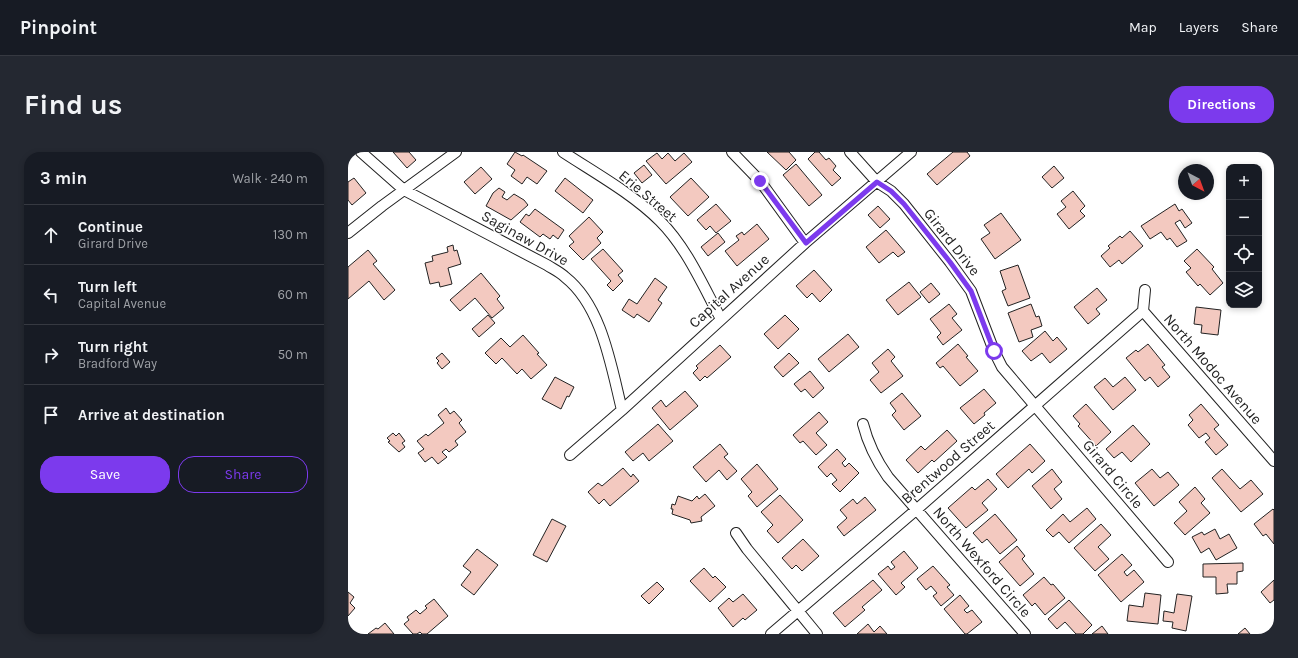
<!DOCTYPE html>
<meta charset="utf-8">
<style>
:root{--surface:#171b24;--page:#242831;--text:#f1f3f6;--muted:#9ea1a6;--line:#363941;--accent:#7c3aed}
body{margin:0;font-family:Karla,sans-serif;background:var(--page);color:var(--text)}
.controls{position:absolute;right:12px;top:12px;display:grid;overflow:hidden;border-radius:8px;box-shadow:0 2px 6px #0003}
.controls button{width:36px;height:36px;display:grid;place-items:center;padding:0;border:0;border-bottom:1px solid var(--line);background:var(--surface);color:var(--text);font:20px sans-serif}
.compass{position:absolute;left:830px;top:12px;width:36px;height:36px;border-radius:50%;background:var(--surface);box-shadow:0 2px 6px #0003;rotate:139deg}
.stop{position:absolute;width:12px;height:12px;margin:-9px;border:3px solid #7c3aed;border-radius:50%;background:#fff}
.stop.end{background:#7c3aed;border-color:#fff;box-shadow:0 1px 4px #0008}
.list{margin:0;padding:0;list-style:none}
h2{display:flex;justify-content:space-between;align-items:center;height:52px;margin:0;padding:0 16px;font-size:17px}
h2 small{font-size:13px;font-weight:400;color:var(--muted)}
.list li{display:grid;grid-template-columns:26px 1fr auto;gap:12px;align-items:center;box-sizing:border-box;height:60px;padding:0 16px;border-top:1px solid var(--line)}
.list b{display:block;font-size:15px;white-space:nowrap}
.list p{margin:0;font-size:13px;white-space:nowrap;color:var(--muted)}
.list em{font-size:13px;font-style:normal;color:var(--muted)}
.actions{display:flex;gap:8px;padding:12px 16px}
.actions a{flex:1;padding:9px 0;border:1px solid var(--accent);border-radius:16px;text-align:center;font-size:14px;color:var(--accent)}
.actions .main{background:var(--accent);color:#fff}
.icon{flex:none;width:22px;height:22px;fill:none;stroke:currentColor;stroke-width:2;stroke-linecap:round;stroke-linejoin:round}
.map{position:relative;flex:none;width:926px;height:482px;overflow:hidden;border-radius:16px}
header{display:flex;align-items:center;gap:24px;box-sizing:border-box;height:56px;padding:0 20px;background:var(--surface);border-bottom:1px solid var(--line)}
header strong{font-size:19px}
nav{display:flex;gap:22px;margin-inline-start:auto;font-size:14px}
.intro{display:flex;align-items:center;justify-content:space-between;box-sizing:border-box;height:96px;padding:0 24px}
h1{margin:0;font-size:28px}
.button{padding:10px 18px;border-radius:16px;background:var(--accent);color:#fff;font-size:14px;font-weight:700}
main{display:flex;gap:24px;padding:0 24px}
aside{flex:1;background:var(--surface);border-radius:16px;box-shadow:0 2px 6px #0003}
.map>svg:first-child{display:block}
.building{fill:#f3c9c0;stroke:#222}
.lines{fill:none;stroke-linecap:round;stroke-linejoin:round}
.street-casing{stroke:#222;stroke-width:12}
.street{stroke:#fff;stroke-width:10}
.route{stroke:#7c3aed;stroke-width:5}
.labels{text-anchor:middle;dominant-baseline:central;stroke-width:3;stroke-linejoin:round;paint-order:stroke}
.street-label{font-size:15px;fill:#222;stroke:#fff}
</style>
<header>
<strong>Pinpoint</strong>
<nav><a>Map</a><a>Layers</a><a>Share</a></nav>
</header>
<div class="intro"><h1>Find us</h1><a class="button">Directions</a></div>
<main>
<aside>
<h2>3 min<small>Walk · 240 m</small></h2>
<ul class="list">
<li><svg class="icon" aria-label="ahead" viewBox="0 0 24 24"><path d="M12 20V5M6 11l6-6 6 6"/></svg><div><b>Continue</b><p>Girard Drive</p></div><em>130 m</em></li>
<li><svg class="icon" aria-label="left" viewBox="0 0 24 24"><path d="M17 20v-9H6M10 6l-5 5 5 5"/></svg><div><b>Turn left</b><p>Capital Avenue</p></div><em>60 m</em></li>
<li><svg class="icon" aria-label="right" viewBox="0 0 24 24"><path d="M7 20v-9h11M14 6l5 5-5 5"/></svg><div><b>Turn right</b><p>Bradford Way</p></div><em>50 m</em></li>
<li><svg class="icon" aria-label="arrive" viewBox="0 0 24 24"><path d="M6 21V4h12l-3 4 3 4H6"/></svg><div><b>Arrive at destination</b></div></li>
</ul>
<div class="actions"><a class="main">Save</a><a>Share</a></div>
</aside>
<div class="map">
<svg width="926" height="482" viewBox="0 0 926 482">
<rect width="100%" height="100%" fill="#fff"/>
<!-- building -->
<path class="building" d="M45 0H61L68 8 59 16Z
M167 0 174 4 175 3 199 19 189 32 179 25 174 32 163 24 167 18 159 12Z
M419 0H441L448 8 438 18Z
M467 0H471L478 8 481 6 488 14 485 18 493 26 484 34 460 7Z
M605 0H619L622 4 589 33 579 22Z
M309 1 314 7 320 1 327 9 336 1 344 10 318 32 298 9Z
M448 12 474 43 461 54 435 23Z
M296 13 304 23 294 31 286 21Z
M706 14 716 26 704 36 694 25Z
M133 15 144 27 127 42 116 30Z
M6 26 18 41 4 53 0 48V30Z
M217 26 245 48 235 61 207 39Z
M343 26 361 45 340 64 322 45Z
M151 36 157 40 154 45 159 48 166 42 176 48 180 53 163 68 138 54 145 41Z
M725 39 737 54 732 59 737 64 721 77 709 62 718 55 713 49Z
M368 52 383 69 368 81 362 74 358 78 349 68Z
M827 52 831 59 834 57 844 71 837 76 832 68 827 71 839 89 829 95 822 86 819 88 813 80 802 87 793 74Z
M530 54 542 67 532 76 520 63Z
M187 57 216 78 210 87 205 83 202 87 195 82 192 85 172 70 178 62 181 64Z
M653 61 673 88 647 107 633 87 642 81 636 73Z
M241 65 255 80 249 86 253 91 235 108 221 94 226 90 221 84Z
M409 72 421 87 389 114 377 99 391 88 388 84 394 80 396 83Z
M538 78 557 100 550 105 545 100 531 111 518 95Z
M782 79 795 94 774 112 771 108 762 115 753 104 762 96 760 94 772 84 774 86Z
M370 81 377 90 360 104 353 95Z
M105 93 106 99 109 98 113 112 100 116 104 132 92 135 91 130 82 132 77 111 85 109 84 104 100 100 99 95Z
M255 97 275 119 270 123 275 129 265 139 259 133 263 129 243 107Z
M849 97 866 115 864 117 875 131 862 143 852 132 850 134 838 120 843 116 836 109Z
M20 98 29 109 25 112 47 138 36 148 21 129 0 147V115Z
M670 113 682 146 660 154 654 139 658 137 652 119Z
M466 118 484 138 472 150 464 141 459 146 448 134Z
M133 121 152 144 149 147 156 156 144 166 127 146 112 159 102 148Z
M307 126 319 135 310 148 314 151 301 170 289 162 286 166 274 158 281 147 289 152Z
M561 130 573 145 550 163 538 148Z
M583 131 592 142 581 151 572 140Z
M749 136 759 148 748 157 752 162 740 172 726 155Z
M601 152 609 162 604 166 614 178 595 193 589 185 593 181 582 167Z
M683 152 688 165 691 164 694 174 683 178 685 185 671 190 660 161Z
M848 155 873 158 870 183 853 181 854 173 846 172Z
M140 163 147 171 131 185 124 177Z
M437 163 451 177 430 197 416 182Z
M697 179 705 189 709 185 719 197 702 211 694 201 683 209 674 199Z
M500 182 511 195 481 220 470 207Z
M175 183 191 201 189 202 199 213 183 227 174 217 169 222 154 206 148 212 137 201 153 186 162 195Z
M610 192 620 204 618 205 630 219 612 234 595 214 592 216 588 211Z
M800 192 817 213 814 215 822 225 810 235 802 225 797 229 778 206 788 198 790 200Z
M372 193 383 205 359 226 357 224 352 229 345 221 350 216 348 214Z
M540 197 547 205 543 209 555 224 533 241 522 228 531 220 524 211Z
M94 201 102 210 94 217 89 211 91 209 88 206Z
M441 201 451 211 435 225 426 215Z
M462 219 476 236 465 246 457 237 453 240 446 232Z
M207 225 226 235 221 245 219 244 213 257 194 247Z
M777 225 788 238 765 258 746 235 757 226 765 235Z
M636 237 648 251 636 261 637 263 626 272 612 256Z
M337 239 350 254 322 278 304 256 313 248 318 255Z
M554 241 573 264 556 278 544 263 548 259 542 251Z
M738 252 763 280 748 294 730 274 732 272 725 264Z
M853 252 871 273 866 277 880 293 868 303 857 290 862 286 858 281 851 286 840 273 845 268 841 263Z
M98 256 102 262 106 259 114 268 111 271 118 280 107 289 110 293 101 300 98 297 94 300 99 305 90 312 84 305 77 310 70 301 76 297 69 289 78 282 80 284 96 271 90 263Z
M471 260 480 270 468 281 479 293 468 303 455 289 452 291 445 283Z
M310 272 325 289 301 309 295 301 285 309 277 300Z
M785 273 802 292 783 310 774 300 766 306 758 297Z
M599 278 609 289 586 310 584 308 570 321 558 308 573 294 577 298Z
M45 281 48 284 51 281 57 289 54 291 57 295 51 300 40 290 42 289 39 286Z
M372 292 380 302 376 305 389 319 379 328 371 318 358 330 345 315Z
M682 292 697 309 684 321 681 317 660 336 648 322Z
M489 297 498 307 494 311 497 315 501 311 511 321 492 340 484 332 489 328 483 321 479 325 470 315Z
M409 312 430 337 409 355 400 344 404 340 393 327Z
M275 316 283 325 285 322 291 329 262 354 256 347 251 352 240 340 250 331 254 334Z
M704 317 714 330 706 337 714 347 703 357 684 334Z
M804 317 812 326 820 320 831 333 806 354 787 331Z
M874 317 892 337 903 328 915 342 893 360 864 326Z
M640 327 649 337 634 351 640 358 618 376 600 356 624 335 627 338Z
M847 335 857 347 853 351 862 361 837 383 826 371 839 359 831 350Z
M357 342 367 354 353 365 354 369 343 371 342 368 324 362 325 357H323L324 352 327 353 330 344 344 349 349 344 351 347Z
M432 343 455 368 430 391 419 379 425 373 413 360Z
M517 345 528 358 496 384 489 375 499 366 492 358 505 347 509 352Z
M739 356 748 367 721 391 711 380 705 385 698 378 715 362 722 370Z
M925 357 926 358V392L918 382 915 384 906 372Z
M647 362 669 388 652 402 639 387 634 391 625 381Z
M204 367 218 374 199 410 185 403Z
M753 372 763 383 750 395 761 407 747 419 726 396Z
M867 377 872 387 881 382 889 396 868 408 861 396 853 401 844 385 854 380 856 383Z
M455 387 471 404 454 419 448 413 444 417 434 406Z
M669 394 677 404 674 407 686 422 672 434 651 410Z
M129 397 150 413 126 443 113 433 123 420 115 414Z
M556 399 570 416 553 431 557 435 548 443 530 422 540 414 543 418 547 415 543 410Z
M774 402 784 413 776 420 779 424 786 418 796 430 773 450 750 423Z
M895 411V419L889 420V432H879L880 441 868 442V425H855V412Z
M585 414 602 433 599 435 606 443 593 454 585 444 589 441 583 434 578 438 569 427Z
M356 416 365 426 367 424 378 435 362 450 342 429Z
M696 425 703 433 705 432 717 446 697 463 687 451 684 454 675 443Z
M525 428 534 438 514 455 517 458 497 475 485 461Z
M926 428V448L922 451 913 440Z
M309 430 316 437 301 452 293 444Z
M0 440 6 445 2 451 7 456 0 464Z
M797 441 813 443 810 472 779 469 781 453 795 455Z
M395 442 409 458 397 468 395 466 385 475 370 456 381 446 385 450Z
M829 442 844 444 838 479 824 476 825 470 815 469 816 459 826 461Z
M612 443 621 454 616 458 619 461 624 458 634 470 619 482H617L596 457Z
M86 447 100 464 79 482H74L72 480 69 482H65L56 472 61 468 59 465 68 458 72 462 79 456 77 454Z
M721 448 744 473 735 482H728L717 470 709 477 700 467Z
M37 471 46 482H20L28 476 30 477Z
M520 472 526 480 532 474 539 482H509Z
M754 474 760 482H744Z
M897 476 902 482H890Z"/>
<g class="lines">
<defs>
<path id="street" d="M13 0 56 38 199 113C205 117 212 120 217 125 254 154 263 214 274 258
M215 0C247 21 285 42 312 69 339 96 355 134 373 167
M384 0 412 29 457 91
M502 0 529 30 543 39 556 52 602 110 623 139 646 199 654 215 820 410
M0 81 34 54 108 0
M797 138 795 159 926 309
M515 272C520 292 528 308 540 325L677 482
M222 303 274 258 457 91 563 0
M388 381 399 397 469 482
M423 482 568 358 795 159"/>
</defs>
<!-- street casing -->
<use href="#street" class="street-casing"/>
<!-- street -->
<use href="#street" class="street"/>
</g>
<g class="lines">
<!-- route -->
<path class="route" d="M412 29 458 91 529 30 543 39 556 52 602 110 623 139 646 199"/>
</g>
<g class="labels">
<!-- street labels -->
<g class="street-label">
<text transform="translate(300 44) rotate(40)">Erie Street</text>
<text transform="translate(177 86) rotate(29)">Saginaw Drive</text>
<text transform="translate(604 90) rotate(52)">Girard Drive</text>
<text transform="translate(381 139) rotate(-42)">Capital Avenue</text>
<text transform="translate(865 217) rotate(49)">North Modoc Avenue</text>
<text transform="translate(600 310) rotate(-41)">Brentwood Street</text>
<text transform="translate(765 322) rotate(50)">Girard Circle</text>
<text transform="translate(634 410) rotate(49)">North Wexford Circle</text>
</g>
</g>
</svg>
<div class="controls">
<button>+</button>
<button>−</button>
<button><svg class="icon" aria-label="locate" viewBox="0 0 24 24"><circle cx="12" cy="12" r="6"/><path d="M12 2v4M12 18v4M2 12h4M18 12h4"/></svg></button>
<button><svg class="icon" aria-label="layers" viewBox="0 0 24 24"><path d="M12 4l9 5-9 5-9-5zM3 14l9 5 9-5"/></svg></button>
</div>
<svg class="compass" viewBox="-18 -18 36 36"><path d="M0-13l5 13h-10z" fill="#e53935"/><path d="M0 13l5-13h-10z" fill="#9ea1a6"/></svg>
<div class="stop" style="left:646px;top:199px"></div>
<div class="stop end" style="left:412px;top:29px"></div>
</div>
</main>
